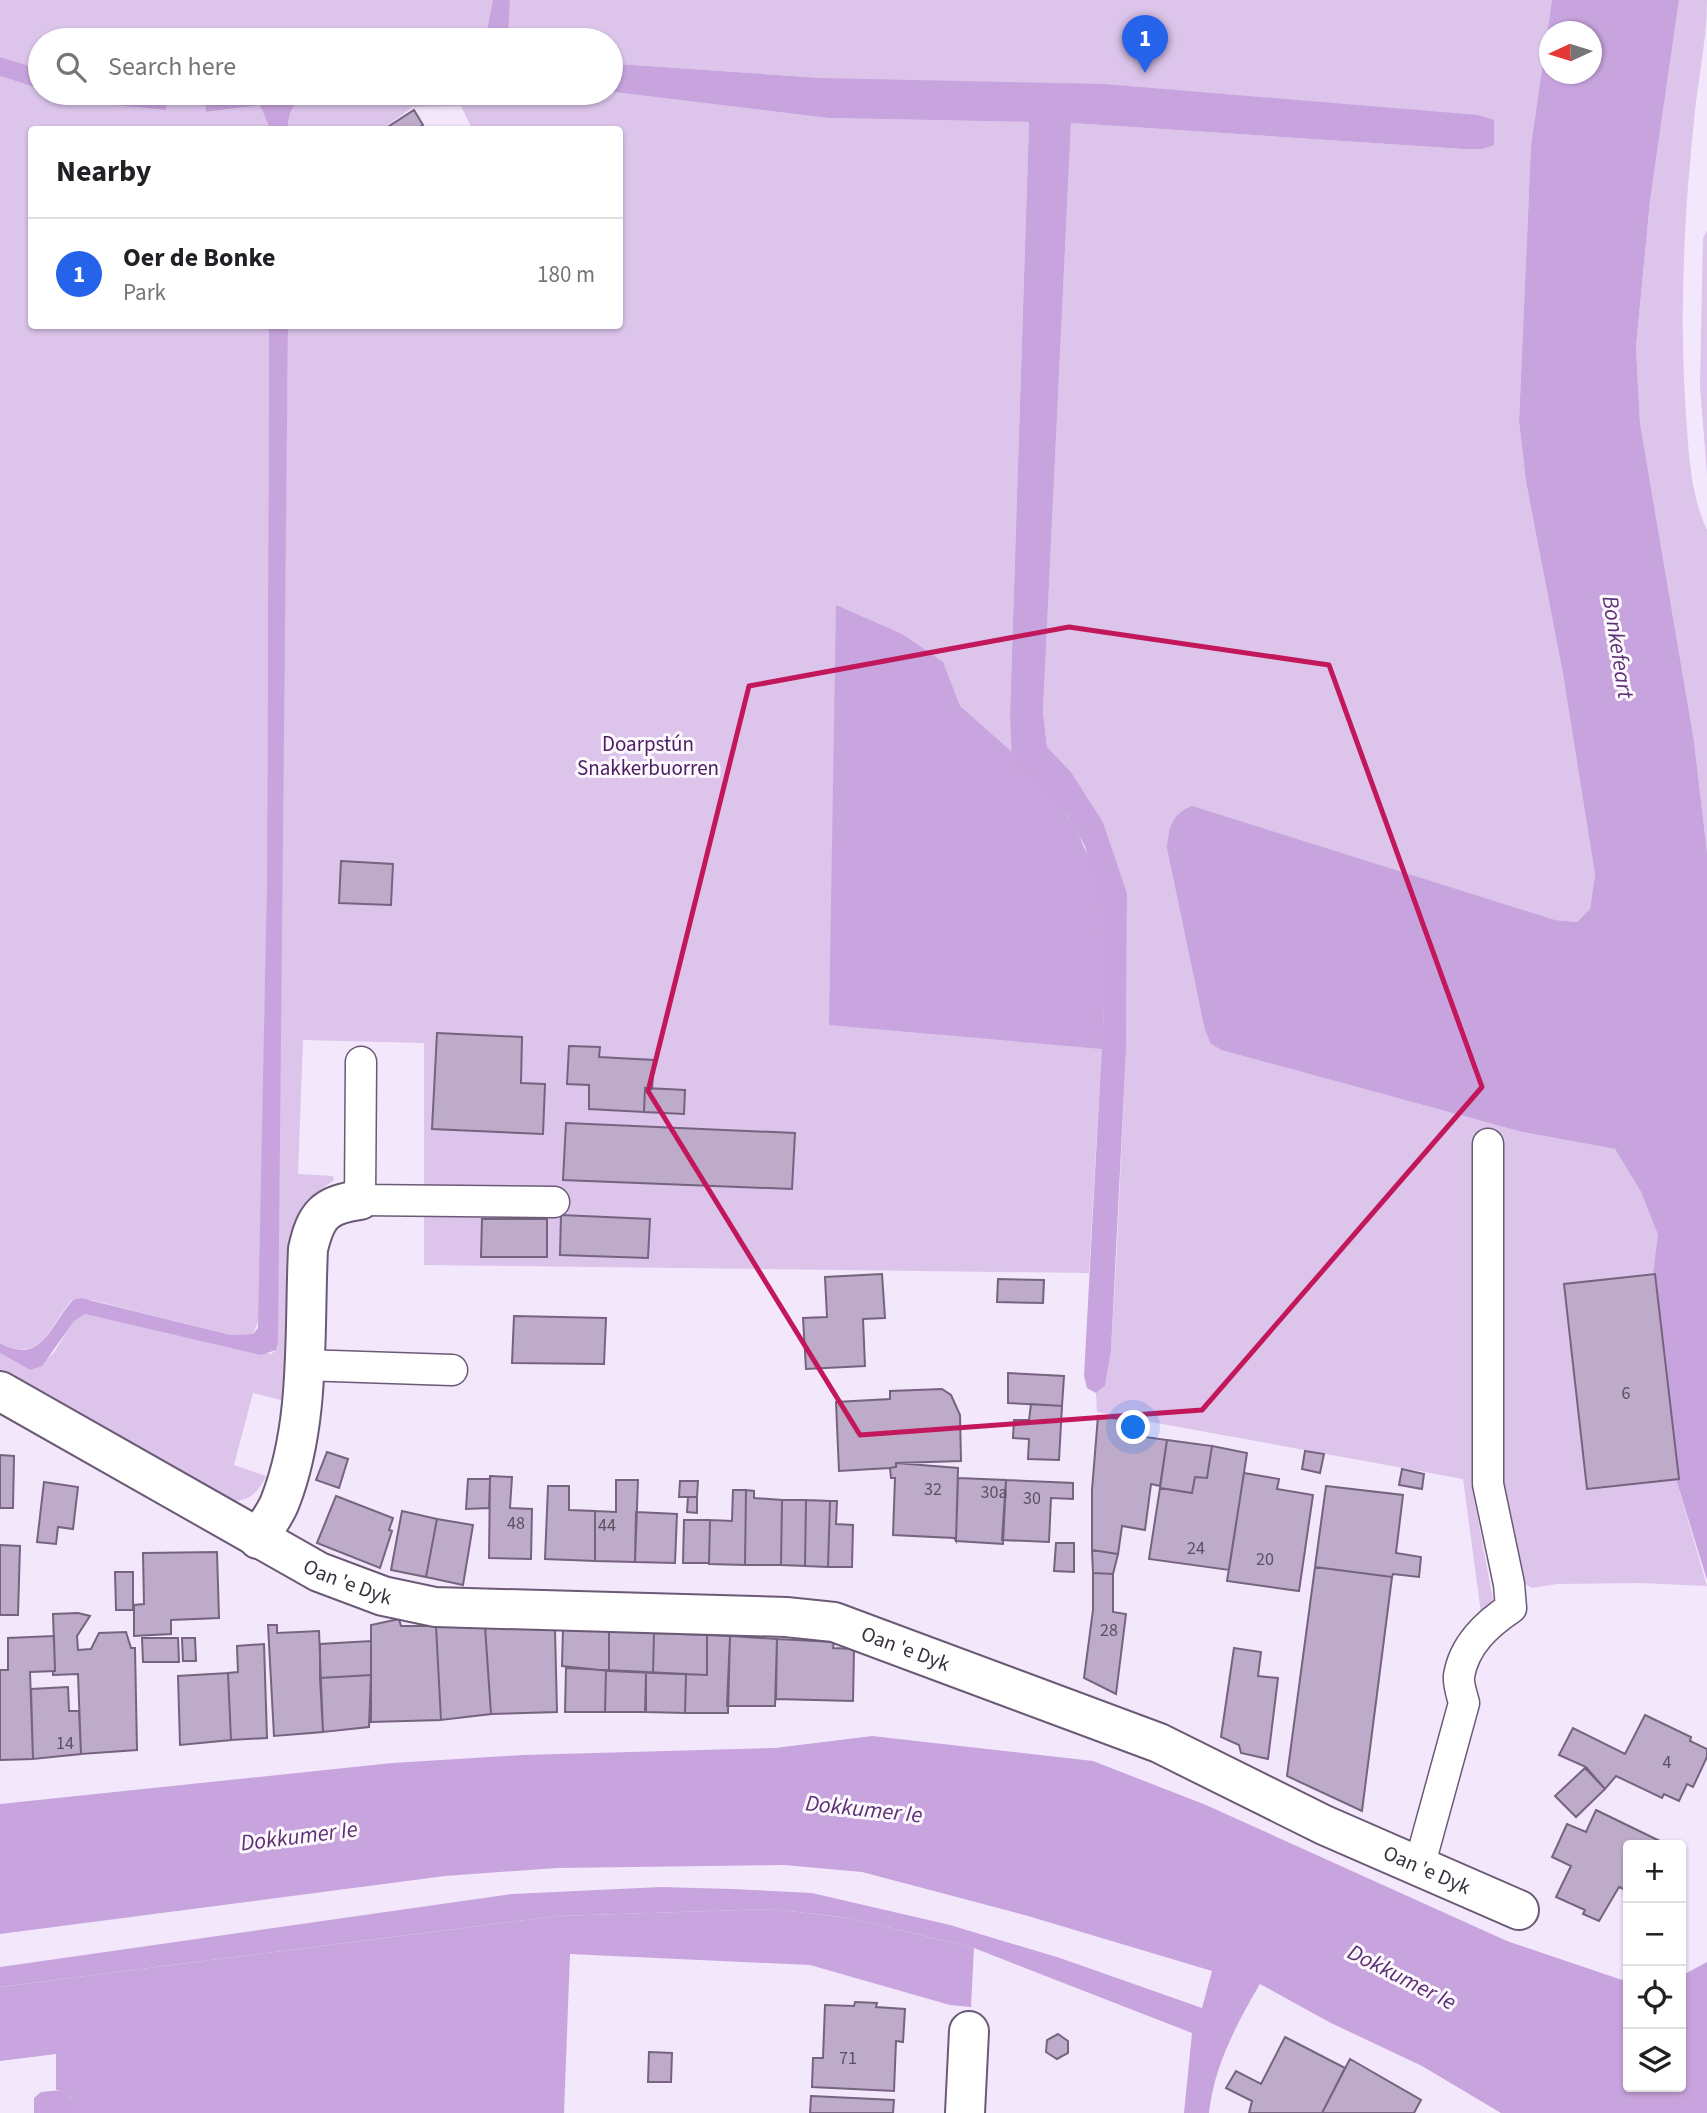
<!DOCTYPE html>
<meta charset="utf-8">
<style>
:root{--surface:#fff;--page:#f6f6f6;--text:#202124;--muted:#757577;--line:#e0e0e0;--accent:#2563eb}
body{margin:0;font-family:"Source Sans 3",sans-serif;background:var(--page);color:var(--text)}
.controls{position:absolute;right:21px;bottom:21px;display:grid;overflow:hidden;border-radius:7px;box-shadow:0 2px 5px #0004}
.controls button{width:63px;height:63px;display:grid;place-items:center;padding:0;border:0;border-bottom:2px solid var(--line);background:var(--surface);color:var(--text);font:35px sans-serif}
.compass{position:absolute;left:1539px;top:21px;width:63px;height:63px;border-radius:50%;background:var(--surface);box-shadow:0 2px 5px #0004;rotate:266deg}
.you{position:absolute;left:1134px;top:1428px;width:24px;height:24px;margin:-18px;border:5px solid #fff;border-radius:50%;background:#1a73e8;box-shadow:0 0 0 10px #1a73e833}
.badge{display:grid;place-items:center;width:46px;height:46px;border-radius:50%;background:var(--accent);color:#fff;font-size:23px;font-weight:700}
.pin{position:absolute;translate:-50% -58px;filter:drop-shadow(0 2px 4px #0008)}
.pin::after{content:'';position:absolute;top:37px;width:24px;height:21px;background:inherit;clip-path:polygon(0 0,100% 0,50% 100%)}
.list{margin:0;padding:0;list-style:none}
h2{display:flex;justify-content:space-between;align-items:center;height:91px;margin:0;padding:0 28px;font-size:30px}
h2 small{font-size:23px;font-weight:400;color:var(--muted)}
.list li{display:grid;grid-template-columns:46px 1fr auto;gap:21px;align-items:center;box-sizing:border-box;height:112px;padding:0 28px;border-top:2px solid var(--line)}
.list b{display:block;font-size:26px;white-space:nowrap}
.list p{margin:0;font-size:23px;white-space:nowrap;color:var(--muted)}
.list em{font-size:23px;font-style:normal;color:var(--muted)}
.icon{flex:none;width:38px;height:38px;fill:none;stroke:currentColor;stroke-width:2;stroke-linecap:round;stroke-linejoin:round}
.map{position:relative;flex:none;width:1707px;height:2113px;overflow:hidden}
.search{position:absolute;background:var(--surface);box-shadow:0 2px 5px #0004;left:28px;top:28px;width:595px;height:77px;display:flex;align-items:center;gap:18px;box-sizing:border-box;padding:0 24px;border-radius:38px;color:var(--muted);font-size:26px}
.panel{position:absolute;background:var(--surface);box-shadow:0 2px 5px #0004;left:28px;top:126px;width:595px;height:203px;border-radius:7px}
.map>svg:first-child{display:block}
.green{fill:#dcc4eb}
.forest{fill:#c9a5df}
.water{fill:#c8a4de;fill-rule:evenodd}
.building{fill:#beabc9;stroke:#75637f;stroke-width:2}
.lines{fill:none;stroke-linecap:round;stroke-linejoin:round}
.service-casing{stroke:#6b5a75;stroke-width:33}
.minor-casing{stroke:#6b5a75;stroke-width:42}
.service{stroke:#fff;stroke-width:30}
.minor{stroke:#fff;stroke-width:38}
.marked{fill:none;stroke:#c2185b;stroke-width:5;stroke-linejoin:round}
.labels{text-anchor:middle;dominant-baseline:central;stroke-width:6;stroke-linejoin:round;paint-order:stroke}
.number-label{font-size:18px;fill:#5a5061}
.park-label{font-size:21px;fill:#4b1d61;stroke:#fcf8fe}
.street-label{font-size:21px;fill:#39313e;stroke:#fcf8fe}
.water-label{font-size:23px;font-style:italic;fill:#5d3075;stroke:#fcf8fe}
</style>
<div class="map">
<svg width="1707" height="2113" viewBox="0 0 1707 2113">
<rect width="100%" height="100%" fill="#f3e7fb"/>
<!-- green -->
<path class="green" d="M0 0H493L485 40H40V69L0 57Z
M510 0H1552L1531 145 1519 421 1526 482 1563 674 1595 875 1590 909 1577 922 1555 920 1211 1044 1221 1050 1522 1132 1615 1149 1641 1192 1658 1235 1654 1274 1588 1489 1676 1479 1707 1586 1641 1583 1557 1584 1532 1588 1525 1584 1520 1573 1501 1487 1471 1481 1493 1600 1481 1613 1463 1479 1097 1412 1096 1393 1105 1386 1111 1351 1117 1246 1126 1050 1127 893 1103 822 1071 772 1047 747 1043 712 1071 123 1464 149 821 78 619 64 613 68 615 92 828 118 1029 122 1010 714 1104 1008 1089 1273 424 1265V1043L303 1040 298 1174 333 1176 334 1180 308 1199 297 1223 288 1402 253 1393 234 1465 266 1476C258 1493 249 1502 229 1501L0 1371V1353L30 1370 53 1354 74 1320 85 1314 271 1354 276 1350 288 326H620V130L472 129 461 106 413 107 382 129H288C288 105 299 95 323 93H611V40H508Z
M1679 0H1707C1707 38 1699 74 1695 111 1684 211 1679 315 1686 415 1689 455 1690 493 1707 530V852L1694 741 1640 423 1636 347 1650 201Z
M0 76 40 89V93H57L97 103 167 101V93H205L206 112 260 105 270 129 32 130V326H269L267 876 259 1320 253 1334 231 1335 92 1300H72C48 1327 42 1365 0 1343Z
M1707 231V474L1700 386 1703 238Z"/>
<!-- forest -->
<path class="forest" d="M836 605 902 634 943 662 960 706 1012 752V761C1030 779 1054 797 1069 819 1112 883 1106 974 1102 1049L829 1025Z
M771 1909 850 1918 974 1948 971 2007 950 2005 810 1965 570 1954 564 2113H72V2099L62 2090H56V2054L0 2061V1987L557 1916Z"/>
<!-- water -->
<path class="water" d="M493 0H510L508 40H485Z
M1552 0H1679L1650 201 1636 347 1640 423 1694 741 1707 852V1580L1676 1479 1587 1489 1564 1284 1653 1274 1658 1235 1641 1192 1615 1149 1522 1132 1221 1050 1211 1044 1205 1030 1167 848C1169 828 1171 814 1192 806L1555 920 1577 922 1590 909 1595 875 1563 674 1526 482 1519 421 1531 145ZM1550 32H1592V74H1550Z
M0 57 40 69V89L0 76Z
M619 64 821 78 1104 84 1478 115 1494 120V145L1482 149H1464L1071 123 1043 712 1047 747 1071 772 1103 822 1127 893 1126 1050 1111 1351 1105 1386 1096 1393 1087 1388 1084 1376 1104 1008 1100 907 1085 846 1067 816 1012 761 1010 714 1029 122 828 118 614 92 611 75Z
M57 93H167L166 110 97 103Z
M204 93H323C299 95 288 105 288 130L270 129 260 105 206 112Z
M269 326H288L278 1342 276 1350 261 1355 85 1314 74 1321 42 1366 30 1370 0 1353V1343C41 1366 49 1327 73 1300L81 1298 231 1335 253 1334 258 1328 267 876Z
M872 1736 1093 1761 1206 1805 1507 1941 1628 1982V2087H1681V1976L1707 1962V2113H1501L1422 2066 1331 2023 1260 1984C1237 2023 1214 2066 1209 2113H1184L1192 2033 974 1948 850 1918 771 1909 557 1916 0 1987V1967L512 1894 661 1887 732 1889 812 1893 950 1925 1060 1958 1202 2008 1212 1971 1028 1916 862 1872 784 1865 557 1868 445 1876 0 1934V1804L392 1763 523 1755 775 1748Z
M62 2090 72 2099V2113H34V2098L41 2092Z"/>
<!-- building -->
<path class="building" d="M414 110 423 125 416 130H383Z
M341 861 393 864 391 905 339 903Z
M437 1033 522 1037 521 1083 545 1084 543 1134 432 1129Z
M569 1046 600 1047 599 1057 654 1060 652 1089 645 1088 644 1112 589 1109V1085L567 1084Z
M645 1088 685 1090 684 1114 644 1112Z
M566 1123 795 1133 792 1189 563 1180Z
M561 1215 650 1219 648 1258 560 1255Z
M482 1219H547V1257H481Z
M882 1274 885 1318 863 1319 865 1366 806 1369 803 1318 827 1317 825 1277Z
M1655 1274 1679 1479 1587 1489 1564 1284Z
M998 1279 1044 1280 1043 1303 997 1302Z
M514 1316 606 1318 604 1364 512 1363Z
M1008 1373 1064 1376 1062 1406 1008 1403Z
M942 1389 951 1395 960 1415 961 1461 896 1463V1467L890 1468 839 1471 836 1402 890 1399V1391Z
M1031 1404 1062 1406 1059 1460 1028 1459 1029 1439 1013 1438 1014 1420H1029Z
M1098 1416 1126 1420 1124 1434 1167 1440 1160 1486 1151 1484 1145 1530 1122 1526 1118 1554 1092 1550V1490Z
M1167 1440 1212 1446 1207 1478 1195 1477 1192 1493 1160 1488Z
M1212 1446 1247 1453 1229 1570 1149 1559 1160 1488 1192 1493 1195 1477 1207 1478Z
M1305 1451 1324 1454 1320 1473 1302 1469Z
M327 1452 348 1459 339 1488 316 1480Z
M0 1455 14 1456 13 1508H0Z
M896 1463 958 1468 956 1541 954 1538 893 1535 895 1478H891L890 1468 896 1467Z
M1402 1469 1424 1474 1422 1489 1399 1485Z
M1244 1473 1279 1479 1277 1489 1313 1495 1299 1591 1227 1581Z
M490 1476 512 1477 510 1508 532 1509 531 1559 489 1558Z
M958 1478 1006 1480 1003 1544 956 1541Z
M468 1479H490L489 1508 466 1509Z
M616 1480H638L635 1562 595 1561V1511L616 1512Z
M1006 1480 1073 1483V1499L1051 1498 1049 1542 1002 1540Z
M680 1481H698L697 1497H679Z
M44 1482 78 1487 73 1529 58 1527 56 1544 37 1542Z
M548 1486H569V1510L595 1511V1561L545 1559Z
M1326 1486 1403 1495 1396 1553 1421 1557 1419 1577 1393 1574 1392 1577 1315 1567Z
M733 1490H746L745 1565 709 1564 710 1520 732 1521Z
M746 1490 754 1491V1498L782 1500 781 1565H745Z
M336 1496 393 1518 389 1530 392 1531 380 1568 317 1543Z
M688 1497H697V1513L687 1512Z
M782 1500H806L805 1566 781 1565Z
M806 1500 830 1501 828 1567 805 1566Z
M830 1501H837L836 1524 853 1525 852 1567H828Z
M402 1511 437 1519 426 1577 391 1570Z
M636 1512 677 1514 675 1563 635 1562Z
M437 1519 473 1525 463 1585 426 1577Z
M684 1520H710L709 1563H683Z
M1056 1543H1074V1572L1054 1571Z
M0 1545 20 1546 18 1615H0Z
M1092 1550 1118 1554 1113 1574 1093 1573Z
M217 1552 219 1618 171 1620V1634L134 1636V1605L144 1604 143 1553Z
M1315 1567 1392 1577 1362 1811 1287 1776Z
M115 1572H133V1610H116Z
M1093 1573 1113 1574V1612L1126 1614 1116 1694 1084 1678 1093 1610Z
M78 1613 90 1616 77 1636 78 1650 91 1649 99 1633 126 1632 131 1648H135L137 1750 81 1754 78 1674 53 1675V1671H55L53 1614Z
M399 1619 401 1626H436L441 1720 371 1722V1625Z
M268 1625H277V1633L319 1631 323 1732 274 1736Z
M436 1626H485L491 1714 441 1720Z
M485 1627 555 1630 557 1712 491 1714Z
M563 1629 609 1631V1671L562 1666Z
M609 1631 654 1633 653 1673 609 1671Z
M654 1633 707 1635V1675L653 1673Z
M707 1635 730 1636 728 1713H685L686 1674 707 1675Z
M54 1636 55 1671 30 1672 33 1759 0 1760V1670H8V1638Z
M730 1636 777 1639 775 1706H727Z
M142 1638H178L179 1662H143Z
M182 1638H195L196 1661H183Z
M777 1639 834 1642 833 1648 854 1649 853 1701 776 1699Z
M371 1641V1675L320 1678V1644Z
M264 1644 267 1738 231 1740 228 1673 238 1672 237 1646Z
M1234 1648 1261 1652 1258 1676 1278 1678 1268 1759 1241 1753 1239 1745 1221 1737Z
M566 1668 606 1670 605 1712H565Z
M606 1670 646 1672 645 1712H605Z
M646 1672 686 1674 685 1713 646 1712Z
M228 1673 231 1740 180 1745 178 1676Z
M371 1675 369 1727 323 1732 320 1678Z
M68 1687 69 1711H79L81 1754 33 1759 31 1689Z
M1645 1715 1691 1737 1690 1741 1707 1749V1757L1693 1787 1687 1784 1679 1801 1664 1794 1662 1798 1616 1776 1605 1789 1586 1767 1559 1755 1573 1728 1625 1754Z
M1585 1768 1605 1789 1576 1817 1555 1796Z
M1596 1810 1666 1844 1628 1845V1891L1619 1887 1599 1921 1583 1914 1585 1910 1556 1897 1571 1866 1552 1857 1567 1824 1586 1832Z
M855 2002 877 2003 876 2007 905 2009 903 2042 896 2041 894 2091 812 2087 813 2058H823L825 2005 854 2006Z
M1058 2034 1068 2041V2053L1057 2059 1046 2052 1047 2040Z
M1285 2037 1345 2068 1322 2113H1249L1252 2101 1226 2088 1236 2071 1261 2084Z
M649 2052 672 2053 671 2082H648Z
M1350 2059 1421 2100 1414 2113H1322Z
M811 2096 894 2100 893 2113H810Z"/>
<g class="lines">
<defs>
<path id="service" d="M361 1062 360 1200 554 1202
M303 1365 452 1370
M1419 1867 1464 1703C1462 1695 1458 1684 1459 1676 1464 1645 1487 1624 1511 1608L1509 1584 1488 1484V1144"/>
<g id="minor">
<path id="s1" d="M0 1391 319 1572 383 1596 435 1607 786 1617 834 1622 1159 1743 1324 1825 1519 1910"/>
<path d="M258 1539C265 1527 275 1515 280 1502 311 1423 304 1332 308 1249 316 1215 324 1205 360 1200"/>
<path d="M965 2113 969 2031"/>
</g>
</defs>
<!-- service casing -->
<use href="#service" class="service-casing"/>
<!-- minor casing -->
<use href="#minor" class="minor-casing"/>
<!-- service -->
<use href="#service" class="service"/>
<!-- minor -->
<use href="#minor" class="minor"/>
</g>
<!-- marked area -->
<path class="marked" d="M1069 627 1329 665 1482 1087 1202 1410 860 1435 648 1091 749 686Z"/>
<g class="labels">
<!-- number labels -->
<g class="number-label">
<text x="1626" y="1393">6</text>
<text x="933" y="1489">32</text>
<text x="994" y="1492">30a</text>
<text x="1032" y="1498">30</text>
<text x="516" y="1523">48</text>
<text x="607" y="1525">44</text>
<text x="1196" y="1548">24</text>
<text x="1265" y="1559">20</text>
<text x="1109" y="1630">28</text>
<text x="65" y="1743">14</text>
<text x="1667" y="1762">4</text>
<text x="848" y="2058">71</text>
</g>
<!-- park labels -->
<g class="park-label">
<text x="648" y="744">Doarpstún<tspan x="648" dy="24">Snakkerbuorren</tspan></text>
</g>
<!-- street labels -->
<g class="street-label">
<text stroke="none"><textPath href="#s1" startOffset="397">Oan 'e Dyk</textPath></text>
<text stroke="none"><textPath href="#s1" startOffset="964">Oan 'e Dyk</textPath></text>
<text stroke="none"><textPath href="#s1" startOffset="1531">Oan 'e Dyk</textPath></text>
</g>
<!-- water labels -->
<g class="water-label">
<text transform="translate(1618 647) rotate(81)">Bonkefeart</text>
<text transform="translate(864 1809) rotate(6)">Dokkumer Ie</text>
<text transform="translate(299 1836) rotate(-7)">Dokkumer Ie</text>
<text transform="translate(1402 1977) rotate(27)">Dokkumer Ie</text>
</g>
</g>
</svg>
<div class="controls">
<button>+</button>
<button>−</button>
<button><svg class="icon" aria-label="locate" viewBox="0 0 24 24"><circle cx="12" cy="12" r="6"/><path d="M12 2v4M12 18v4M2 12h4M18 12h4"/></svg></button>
<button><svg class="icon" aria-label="layers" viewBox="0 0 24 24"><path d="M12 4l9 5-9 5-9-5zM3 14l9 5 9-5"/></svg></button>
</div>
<svg class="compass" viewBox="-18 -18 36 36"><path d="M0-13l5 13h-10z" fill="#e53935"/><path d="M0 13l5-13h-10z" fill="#757577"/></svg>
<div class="you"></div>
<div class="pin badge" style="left:1145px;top:73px">1</div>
<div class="search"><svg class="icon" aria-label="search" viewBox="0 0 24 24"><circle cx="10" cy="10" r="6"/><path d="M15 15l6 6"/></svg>Search here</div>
<section class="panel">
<h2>Nearby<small></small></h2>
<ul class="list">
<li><span class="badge">1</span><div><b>Oer de Bonke</b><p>Park</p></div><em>180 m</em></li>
</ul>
</section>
</div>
